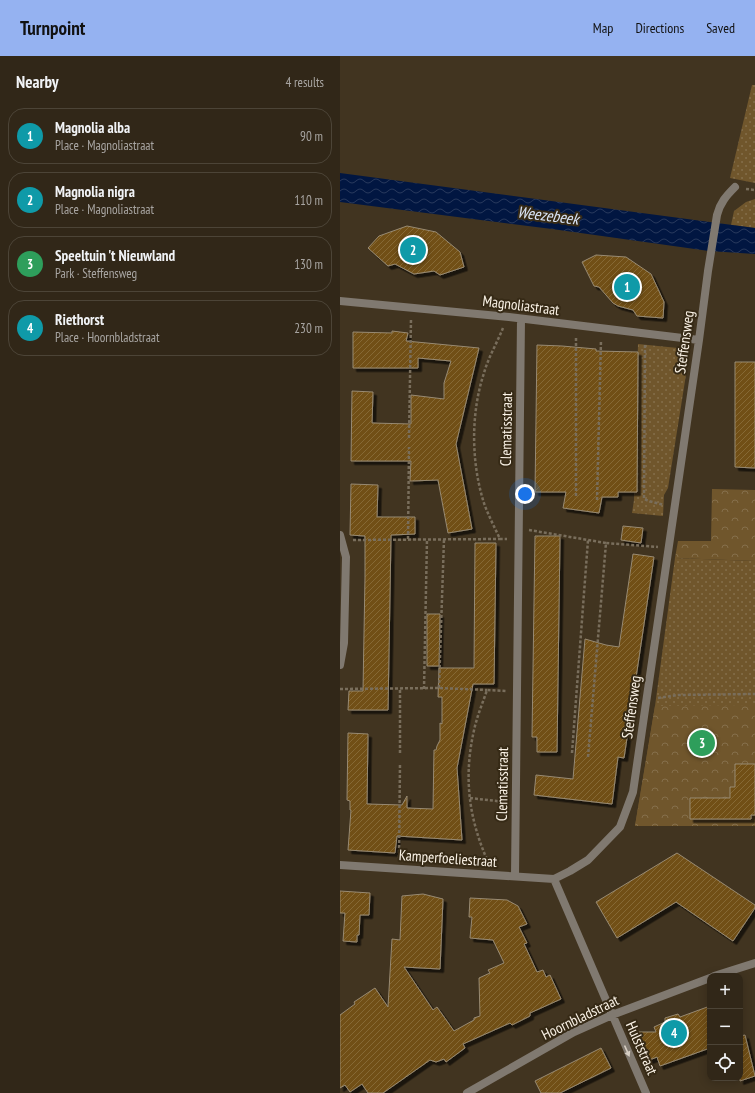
<!DOCTYPE html>
<meta charset="utf-8">
<style>
:root{--surface:#312718;--page:#392f21;--text:#f1f3f6;--muted:#a8a5a2;--line:#4c4437;--accent:#95b2f1}
body{margin:0;font-family:"PT Sans Narrow",sans-serif;background:var(--page);color:var(--text)}
.controls{position:absolute;right:12px;bottom:12px;display:grid;overflow:hidden;border-radius:8px;box-shadow:0 2px 10px #0003}
.controls button{width:36px;height:36px;display:grid;place-items:center;padding:0;border:0;border-bottom:1px solid var(--line);background:var(--surface);color:var(--text);font:20px sans-serif}
.you{position:absolute;left:185px;top:438px;width:14px;height:14px;margin:-10px;border:3px solid #fff;border-radius:50%;background:#1a73e8;box-shadow:0 0 0 6px #1a73e833}
.badge{display:grid;place-items:center;width:26px;height:26px;border-radius:50%;background:var(--accent);color:#fff;font-size:13px;font-weight:700}
.pin{position:absolute;translate:-50% -50%;border:2px solid #fff;box-shadow:0 1px 4px #0006}
.list{margin:0;padding:0;list-style:none}
h2{display:flex;justify-content:space-between;align-items:center;height:52px;margin:0;padding:0 16px;font-size:17px}
h2 small{font-size:13px;font-weight:400;color:var(--muted)}
.list li{display:grid;grid-template-columns:26px 1fr auto;gap:12px;align-items:center;box-sizing:border-box;height:56px;margin:0 8px 8px;padding:0 8px;border:1px solid var(--line);border-radius:16px}
.list b{display:block;font-size:15px;white-space:nowrap}
.list p{margin:0;font-size:13px;white-space:nowrap;color:var(--muted)}
.list em{font-size:13px;font-style:normal;color:var(--muted)}
.icon{flex:none;width:22px;height:22px;fill:none;stroke:currentColor;stroke-width:2;stroke-linecap:round;stroke-linejoin:round}
.map{position:relative;flex:none;width:415px;height:1037px;overflow:hidden}
header{display:flex;align-items:center;gap:24px;box-sizing:border-box;height:56px;padding:0 20px;background:var(--accent);color:#111}
header strong{font-size:19px}
nav{display:flex;gap:22px;margin-inline-start:auto;font-size:14px}
main{display:flex}
aside{flex:1;background:var(--surface)}
.map>svg:first-child{display:block}
.grass{fill:url(#grass-dots)}
.forest{fill:url(#forest-crowns)}
.water{fill:url(#water-waves)}
.building{fill:url(#building-hatch);stroke:#988a73;filter:url(#shadow)}
.lines{fill:none;stroke-linecap:round;stroke-linejoin:round}
.path{stroke:#796e5c;stroke-width:2.5;stroke-dasharray:3 2;stroke-linecap:butt}
.minor{stroke:#807970;stroke-width:8}
.oneway{fill:#d6cec3}
.labels{text-anchor:middle;dominant-baseline:central;stroke-width:4;stroke-linejoin:round;paint-order:stroke}
.street-label{font-size:15px;fill:#fbf3e7;stroke:#362a16}
.water-label{font-size:16px;font-style:italic;fill:#dae5f8;stroke:#362a16}
</style>
<header>
<strong>Turnpoint</strong>
<nav><a>Map</a><a>Directions</a><a>Saved</a></nav>
</header>
<main>
<aside>
<h2>Nearby<small>4 results</small></h2>
<ul class="list">
<li><span class="badge" style="background:#0f9aa8">1</span><div><b>Magnolia alba</b><p>Place · Magnoliastraat</p></div><em>90 m</em></li>
<li><span class="badge" style="background:#0f9aa8">2</span><div><b>Magnolia nigra</b><p>Place · Magnoliastraat</p></div><em>110 m</em></li>
<li><span class="badge" style="background:#2e9e5b">3</span><div><b>Speeltuin 't Nieuwland</b><p>Park · Steffensweg</p></div><em>130 m</em></li>
<li><span class="badge" style="background:#0f9aa8">4</span><div><b>Riethorst</b><p>Place · Hoornbladstraat</p></div><em>230 m</em></li>
</ul>
</aside>
<div class="map">
<svg width="415" height="1037" viewBox="0 0 415 1037">
<defs>
<pattern id="grass-dots" width="8" height="8" patternUnits="userSpaceOnUse"><rect width="8" height="8" fill="#70562c"/><path d="M2 2h.1M6 6h.1" fill="none" stroke="#856f4b" stroke-width="1.8" stroke-linecap="round"/></pattern>
<pattern id="forest-crowns" width="20" height="18" patternUnits="userSpaceOnUse"><rect width="20" height="18" fill="#70562c"/><path d="M2 6a3 3 0 1 1 6 0M12 15a3 3 0 1 1 6 0" fill="none" stroke="#856f4b"/></pattern>
<pattern id="water-waves" width="16" height="10" patternUnits="userSpaceOnUse"><rect width="16" height="10" fill="#011641"/><path d="M0 5q4-4 8 0t8 0" fill="none" stroke="#27385c"/></pattern>
<pattern id="building-hatch" width="6" height="6" patternUnits="userSpaceOnUse"><rect width="6" height="6" fill="#714f12"/><path d="M-1 1l2-2M0 6l6-6M5 7l2-2" fill="none" stroke="#866934"/></pattern>
<filter id="shadow"><feDropShadow dx="3.5" dy="3.5" stdDeviation="0" flood-color="#0009"/></filter>
</defs>
<rect width="100%" height="100%" fill="#413420"/>
<!-- grass -->
<path class="grass" d="M412 29H415V127L390 122Z
M415 143V172L391 169 394 155 406 146Z
M298 288 348 293V306L328 432 324 439 323 460 292 457 294 444Z
M335 502 415 505V770H295L315 650Z"/>
<!-- forest -->
<path class="forest" d="M372 433 415 434V505L335 502 338 485H371Z
M415 649V770H295L315 650Z"/>
<!-- water -->
<path class="water" d="M0 117 415 172V198L369 195 212 173 0 146Z"/>
<!-- building -->
<path class="building" d="M67 170 96 176 120 196 124 211 100 219 94 215 74 218 55 208 48 210 28 192 39 180Z
M256 199 286 201 311 218 324 246 323 262 297 260 293 254 278 250 273 247 259 231 254 230 242 206Z
M52 275 68 277 66 285 139 292 116 388 132 473 108 477 98 424 70 425 71 405H11L12 335 33 336 32 367 71 368V339L104 343V327L111 305 78 302V312H13V276L52 277Z
M197 289 222 290 256 293V295L298 296 297 436H278V441H262L259 457 223 452 226 436H195Z
M395 306H415V412L395 411Z
M11 428 38 429 37 461H75V478L51 479 48 654H8L9 635H23L25 521V480L10 479Z
M283 470 303 472 301 487 281 484Z
M195 480H220L217 696H197V681H192Z
M135 487H156L154 628H133L117 712 122 784 57 780 55 797 8 794 11 754H10V745L7 744 8 677 28 678 27 748 62 749 67 740V752L93 753 94 694H96L97 690 100 684V667L102 668V641H98L99 612H134Z
M293 498 314 501 284 702 278 701 272 748 194 739 196 719 233 723 245 583 266 589 279 591Z
M87 558H100L99 610H87Z
M395 708H415V759H411V763H350V742H390V731H395Z
M337 797 415 849V852L393 885 336 846 277 882 256 846Z
M0 835 30 837 29 859H20L19 879H17V886L3 885 5 857H0Z
M83 838 103 843 100 913 64 911 93 954 97 951 114 975 134 964V962L140 960 139 922 150 917 148 914 164 907 153 884 130 882 132 861H129L130 842 167 844 178 850 187 868 179 871 187 887 184 888 197 916 203 914 206 921 210 919 221 943 190 957V960L172 969 170 967 123 988 125 992 106 1006 104 1003 96 1006 90 1004 43 1037H28L22 1028 10 1036 5 1029 0 1032V959L15 948 14 946 35 932 48 951 52 883 60 884 62 840Z
M370 950V992L320 1010 317 1001 302 1007 291 976H316L314 971 325 966V962L338 958 340 961Z
M405 979 415 1020 400 1025V980Z
M261 992 271 1012 220 1037H201L195 1025Z"/>
<g class="lines">
<!-- path -->
<path class="path" d="M406 133 415 134
M163 272C157 287 148 302 144 317 131 356 131 404 143 444 147 457 154 470 160 483H167
M305 289 304 443 309 445 324 449
M69 382 71 263
M236 440V281
M257 444 261 284
M189 474 266 487
M68 483 69 391
M13 484 160 483
M99 632 104 483
M0 633 99 632 147 634
M84 633 87 483
M318 642 338 639 415 638
M60 697V633
M232 697 248 484
M248 701 266 487 318 491
M130 742 165 746
M59 802 60 707
M149 808C128 762 123 719 135 670 138 658 143 646 147 634L166 635"/>
<!-- minor -->
<path class="minor" d="M0 245 169 261 359 284
M0 479 6 501 4 587 0 609
M0 809 214 823 230 815 248 804 280 771 293 736 359 284 368 215 377 159C380 147 386 140 395 131
M175 820 181 263
M214 823 306 1037
M374 920 415 907
M127 1037 234 976 272 959 370 922"/>
</g>
<!-- one-way arrows -->
<defs><path id="oneway-solid" d="M-6-.8H1V-3.2L6.5 0L1 3.2V.8H-6Z"/></defs>
<use class="oneway" href="#oneway-solid" transform="translate(287 995) rotate(66)"/>
<g class="labels">
<!-- street labels -->
<g class="street-label">
<text transform="translate(181 249) rotate(7)">Magnoliastraat</text>
<text transform="translate(344 286) rotate(-82)">Steffensweg</text>
<text transform="translate(166 373) rotate(-89)">Clematisstraat</text>
<text transform="translate(291 651) rotate(-82)">Steffensweg</text>
<text transform="translate(162 728) rotate(-89)">Clematisstraat</text>
<text transform="translate(108 802) rotate(4)">Kamperfoeliestraat</text>
<text transform="translate(240 961) rotate(-26)">Hoornbladstraat</text>
<text transform="translate(302 992) rotate(66)">Hulststraat</text>
</g>
<!-- water labels -->
<g class="water-label">
<text transform="translate(208 159) rotate(7)">Weezebeek</text>
</g>
</g>
</svg>
<div class="controls">
<button>+</button>
<button>−</button>
<button><svg class="icon" aria-label="locate" viewBox="0 0 24 24"><circle cx="12" cy="12" r="6"/><path d="M12 2v4M12 18v4M2 12h4M18 12h4"/></svg></button>
</div>
<div class="you"></div>
<div class="pin badge" style="left:287px;top:231px;background:#0f9aa8">1</div>
<div class="pin badge" style="left:73px;top:194px;background:#0f9aa8">2</div>
<div class="pin badge" style="left:362px;top:687px;background:#2e9e5b">3</div>
<div class="pin badge" style="left:334px;top:977px;background:#0f9aa8">4</div>
</div>
</main>
